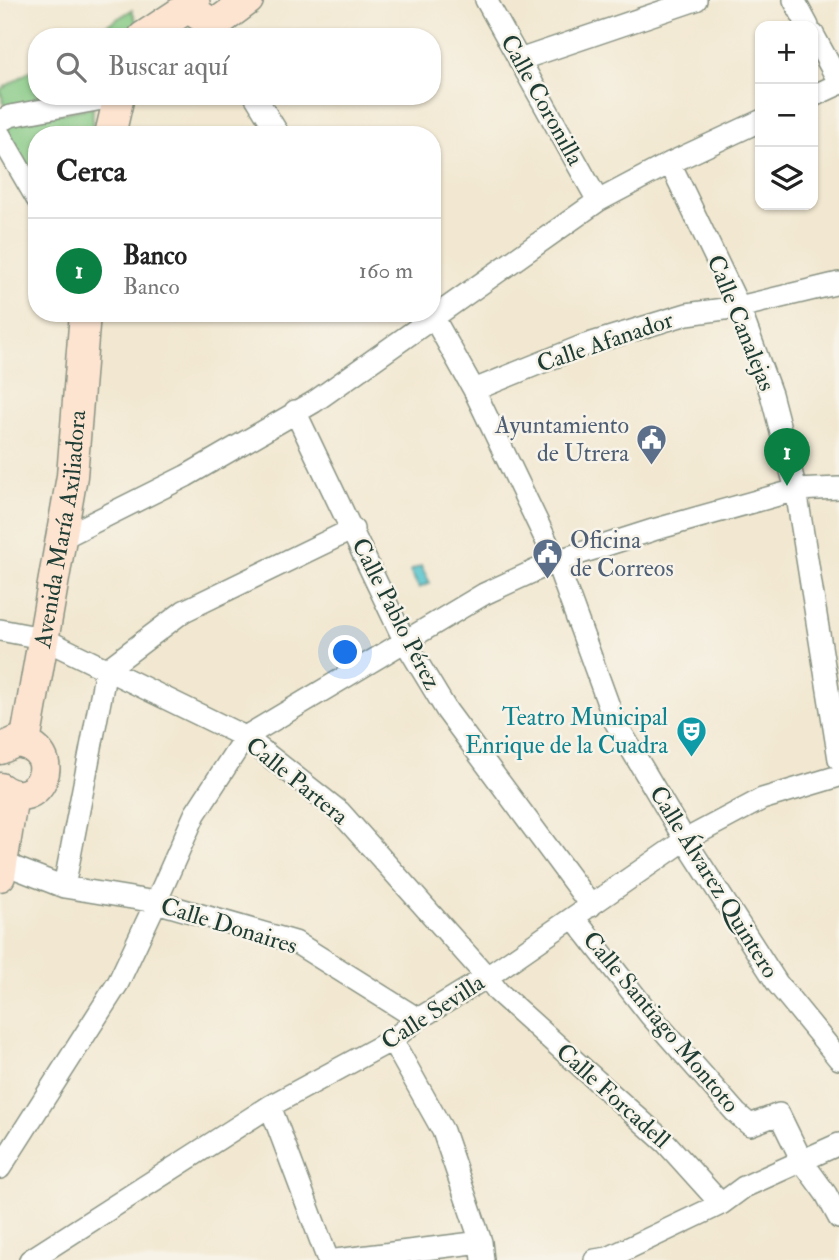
<!DOCTYPE html>
<html lang="es">
<meta charset="utf-8">
<style>
:root{--surface:#fff;--page:#f6f6f6;--text:#222;--muted:#767676;--line:#e0e0e0;--accent:#0b8043}
body{margin:0;font-family:"IM FELL Double Pica",serif;background:var(--page);color:var(--text)}
.controls{position:absolute;right:21px;top:21px;display:grid;overflow:hidden;border-radius:14px;box-shadow:0 2px 5px #0004}
.controls button{width:63px;height:63px;display:grid;place-items:center;padding:0;border:0;border-bottom:2px solid var(--line);background:var(--surface);color:var(--text);font:35px sans-serif}
.you{position:absolute;left:346px;top:653px;width:24px;height:24px;margin:-18px;border:5px solid #fff;border-radius:50%;background:#1a73e8;box-shadow:0 0 0 10px #1a73e833}
.badge{display:grid;place-items:center;width:46px;height:46px;border-radius:50%;background:var(--accent);color:#fff;font-size:23px;font-weight:700}
.pin{position:absolute;translate:-50% -58px;filter:drop-shadow(0 2px 4px #0008)}
.pin::after{content:'';position:absolute;top:37px;width:24px;height:21px;background:inherit;clip-path:polygon(0 0,100% 0,50% 100%)}
.list{margin:0;padding:0;list-style:none}
h2{display:flex;justify-content:space-between;align-items:center;height:91px;margin:0;padding:0 28px;font-size:30px}
h2 small{font-size:23px;font-weight:400;color:var(--muted)}
.list li{display:grid;grid-template-columns:46px 1fr auto;gap:21px;align-items:center;box-sizing:border-box;height:105px;padding:0 28px;border-top:2px solid var(--line)}
.list b{display:block;font-size:26px;white-space:nowrap}
.list p{margin:0;font-size:23px;white-space:nowrap;color:var(--muted)}
.list em{font-size:23px;font-style:normal;color:var(--muted)}
.icon{flex:none;width:38px;height:38px;fill:none;stroke:currentColor;stroke-width:2;stroke-linecap:round;stroke-linejoin:round}
.map{position:relative;flex:none;width:839px;height:1260px;overflow:hidden}
.search{position:absolute;background:var(--surface);box-shadow:0 2px 5px #0004;left:28px;top:28px;width:413px;height:77px;display:flex;align-items:center;gap:18px;box-sizing:border-box;padding:0 24px;border-radius:28px;color:var(--muted);font-size:26px}
.panel{position:absolute;background:var(--surface);box-shadow:0 2px 5px #0004;left:28px;top:126px;width:413px;height:196px;border-radius:28px}
.map>svg:first-child{display:block}
.green{fill:#81c781;stroke:#50825a;stroke-width:2}
.water{fill:#57c5cd;stroke:#3b8180;stroke-width:2}
.lines{fill:none;stroke-linecap:round;stroke-linejoin:round}
.street-casing{stroke:#889282;stroke-width:24}
.secondary-casing{stroke:#889282;stroke-width:33}
.street{stroke:#fff;stroke-width:21}
.secondary{stroke:#fde4d1;stroke-width:30}
.labels{text-anchor:middle;dominant-baseline:central;stroke-width:5;stroke-linejoin:round;paint-order:stroke}
.street-label{font-size:24px;fill:#1f3d34;stroke:#f7f3e8}
.service-label{font-size:24px;fill:#4e5e75;stroke:#f7f3e8;text-anchor:end}
.culture-label{font-size:24px;fill:#0d838f;stroke:#f7f3e8;text-anchor:end}
</style>
<div class="map">
<svg width="839" height="1260" viewBox="0 0 839 1260">
<rect width="100%" height="100%" fill="#f7f3e8"/>
<filter id="ink" filterUnits="userSpaceOnUse"><feTurbulence type="fractalNoise" baseFrequency=".0143" numOctaves="2"/><feDisplacementMap in="SourceGraphic" scale="14" xChannelSelector="R" yChannelSelector="G"/><feConvolveMatrix kernelMatrix="1 2 1 2 8 2 1 2 1" color-interpolation-filters="sRGB"/></filter>
<filter id="wash" filterUnits="userSpaceOnUse"><feTurbulence type="fractalNoise" baseFrequency=".00686" numOctaves="4" result="noise"/><feDisplacementMap in="SourceGraphic" scale="28" xChannelSelector="R" yChannelSelector="G"/><feGaussianBlur stdDeviation="1.57" result="paint"/><feColorMatrix in="noise" values="0 0 0 0 0 0 0 0 0 0 0 0 0 0 0 0 0 1.4 0 .05"/><feComposite in="paint" operator="in"/></filter>
<g filter="url(#wash)">
<rect width="100%" height="100%" fill="#f2e8d1"/>
<!-- green -->
<path class="green" d="M132 10 138 26 131 37H87Z
M37 67V96H78L7 115 0 90Z
M93 107 92 135H37V191L0 126Z"/>
<!-- water -->
<path class="water" d="M421 566 430 583 419 588 410 571Z"/>
</g>
<g filter="url(#ink)">
<g class="lines">
<defs>
<path id="street" d="M486 0 598 201
M794 0 808 26
M813 34 839 82
M519 60 696 0
M255 96 279 135
M813 96 839 84
M0 121 10 116 102 99
M0 135 37 199
M670 163 739 307 771 394 796 490 839 759
M431 313 474 390 556 561 614 720 685 840 777 983 839 1059
M474 390 582 346 687 314 739 307 839 283
M295 411 404 640 447 711 591 906
M62 538 186 476 314 402 598 201 670 163 760 121
M0 630 42 638 245 737 340 812 487 977 498 992 666 1143 721 1204
M0 862 64 887 156 902 295 942 418 1019
M64 887 106 670 184 611 353 529
M574 918 650 1015 736 1113 750 1125 779 1114 802 1161 826 1194 839 1218
M392 1040 443 1131 481 1242 483 1260
M270 1106 328 1260
M0 1168 118 983 156 902 195 814 245 737 484 594 556 561 653 530 796 490 839 488
M30 1260 270 1106 392 1040 418 1019 487 977 685 840 762 799 839 776
M336 1260 481 1242
M595 1260 608 1258 721 1204 744 1187 839 1144"/>
<g id="secondary">
<path d="M194 0 196 13 210 22 221 20 248 0"/>
<path d="M143 37 193 4"/>
<path d="M110 135 119 96"/>
<path id="s1" d="M25 743 72 476 85 313"/>
<path d="M0 749 16 742C69 749 38 817 0 788"/>
<path d="M0 876 13 795"/>
</g>
</defs>
<!-- street casing -->
<use href="#street" class="street-casing"/>
<!-- secondary casing -->
<use href="#secondary" class="secondary-casing"/>
<!-- street -->
<use href="#street" class="street"/>
<!-- secondary -->
<use href="#secondary" class="secondary"/>
</g>
</g>
<!-- icons -->
<defs>
<symbol id="civic-pin" viewBox="-11 -11 22 30"><path d="M0 17L-7.5 6A9.5 9.5 0 1 1 7.5 6Z" fill="#5c6f8a" stroke="#f7f3e8"/><path d="M-.6-6.5H3V-4.5H.6V-3L4-1V1h2V6H-6V1h2V-1L-.6-3ZM-1.2 2.5V6h2.4V2.5Z" fill="#fff"/></symbol>
<symbol id="theatre-pin" viewBox="-11 -11 22 30"><path d="M0 17L-7.5 6A9.5 9.5 0 1 1 7.5 6Z" fill="#0f9aa8" stroke="#f7f3e8"/><path d="M-5-5.5Q0-4 5-5.5V0Q5 5 0 6Q-5 5-5 0ZM-3.3-2.5H-1v1.5H-3.3ZM1-2.5H3.3v1.5H1ZM-2.8 1Q0 5.5 2.8 1Z" fill="#fff"/></symbol>
</defs>
<g fill-rule="evenodd">
<use href="#civic-pin" x="634" y="422" width="35" height="47"/>
<use href="#civic-pin" x="530" y="536" width="35" height="47"/>
<use href="#theatre-pin" x="674" y="714" width="35" height="47"/>
</g>
<g class="labels">
<!-- street labels -->
<g class="street-label">
<text transform="translate(542 100) rotate(61)">Calle Coronilla</text>
<text transform="translate(741 323) rotate(68)">Calle Canalejas</text>
<text transform="translate(605 342) rotate(-19)">Calle Afanador</text>
<text stroke="none"><textPath href="#s1" startOffset="217">Avenida María Axiliadora</textPath></text>
<text transform="translate(396 614) rotate(63)">Calle Pablo Pérez</text>
<text transform="translate(297 781) rotate(39)">Calle Partera</text>
<text transform="translate(714 882) rotate(58)">Calle Álvarez Quintero</text>
<text transform="translate(229 926) rotate(17)">Calle Donaires</text>
<text transform="translate(433 1012) rotate(-33)">Calle Sevilla</text>
<text transform="translate(661 1022) rotate(50)">Calle Santiago Montoto</text>
<text transform="translate(613 1096) rotate(42)">Calle Forcadell</text>
</g>
<!-- service labels -->
<g class="service-label">
<text x="629" y="425">Ayuntamiento<tspan x="629" dy="28">de Utrera</tspan></text>
<text x="570" y="540" text-anchor="start">Oficina<tspan x="570" dy="28">de Correos</tspan></text>
</g>
<!-- culture labels -->
<g class="culture-label">
<text x="668" y="717">Teatro Municipal<tspan x="668" dy="28">Enrique de la Cuadra</tspan></text>
</g>
</g>
</svg>
<div class="controls">
<button>+</button>
<button>−</button>
<button><svg class="icon" aria-label="layers" viewBox="0 0 24 24"><path d="M12 4l9 5-9 5-9-5zM3 14l9 5 9-5"/></svg></button>
</div>
<div class="you"></div>
<div class="pin badge" style="left:787px;top:486px">1</div>
<div class="search"><svg class="icon" aria-label="search" viewBox="0 0 24 24"><circle cx="10" cy="10" r="6"/><path d="M15 15l6 6"/></svg>Buscar aquí</div>
<section class="panel">
<h2>Cerca<small></small></h2>
<ul class="list">
<li><span class="badge">1</span><div><b>Banco</b><p>Banco</p></div><em>160 m</em></li>
</ul>
</section>
</div>
